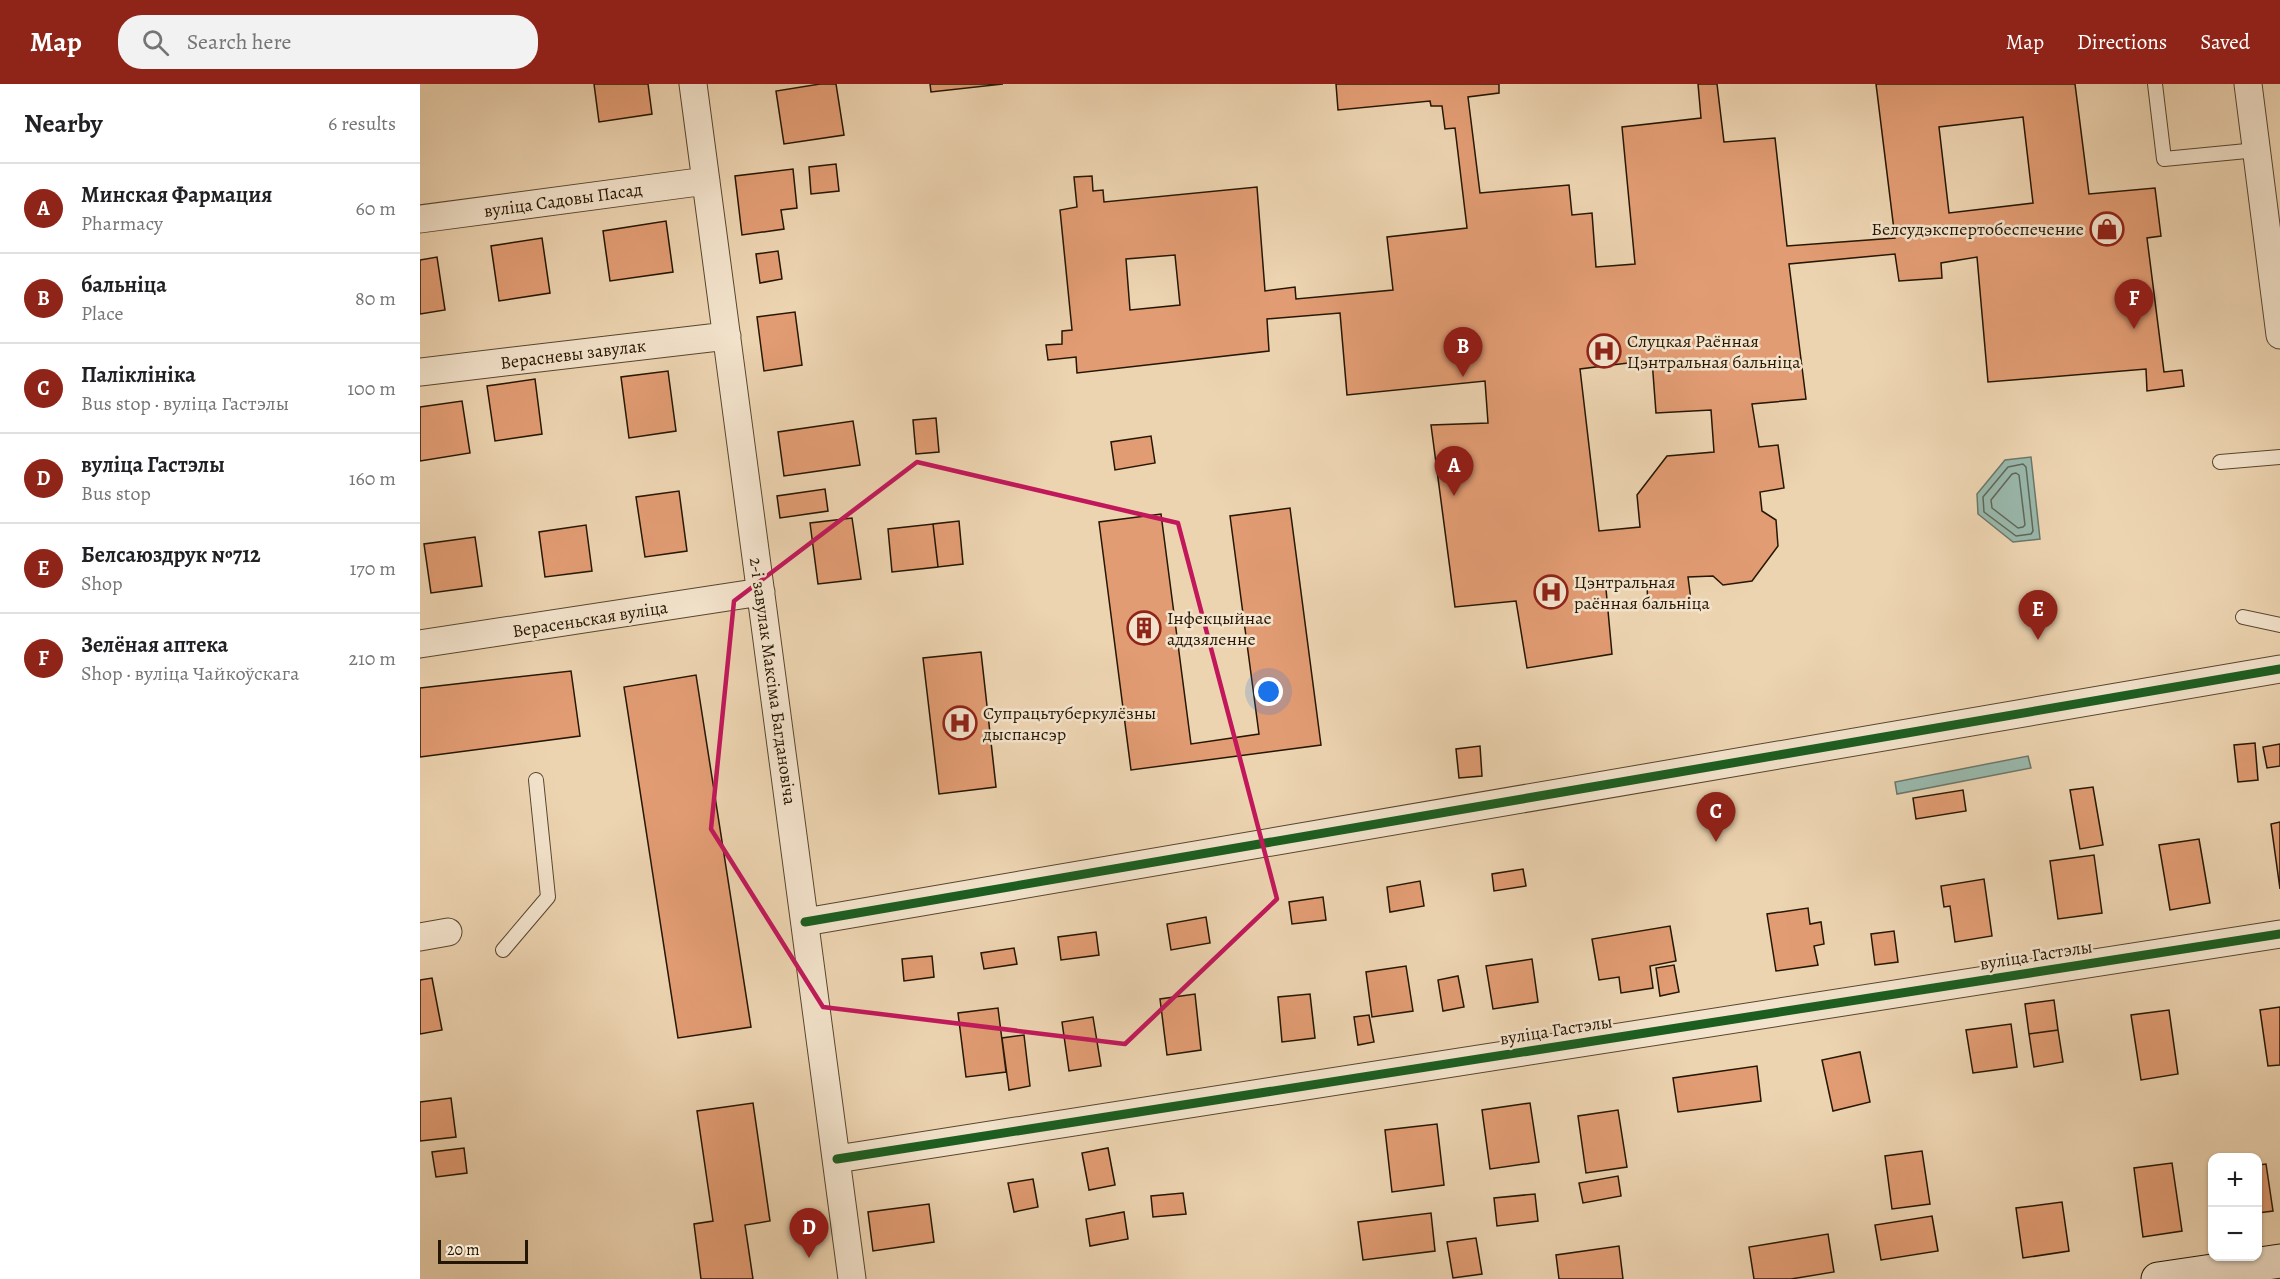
<!DOCTYPE html>
<meta charset="utf-8">
<style>
:root{--surface:#fff;--page:#f2f2f2;--text:#202124;--muted:#757577;--line:#e0e0e0;--accent:#8f2418}
body{margin:0;font-family:Alegreya,serif;background:var(--page);color:var(--text)}
.controls{position:absolute;right:18px;bottom:18px;display:grid;overflow:hidden;border-radius:12px;box-shadow:0 2px 4px #0004}
.controls button{width:54px;height:54px;display:grid;place-items:center;padding:0;border:0;border-bottom:2px solid var(--line);background:var(--surface);color:var(--text);font:30px sans-serif}
.scale{position:absolute;left:18px;bottom:15px;width:90px;box-sizing:border-box;padding-left:6px;border:3px solid #251602;border-top:0;font-size:16px;line-height:21px;white-space:nowrap;color:#251602;-webkit-text-stroke:4px #f3e3cc;paint-order:stroke}
.you{position:absolute;left:849px;top:608px;width:21px;height:21px;margin:-15px;border:4px solid #fff;border-radius:50%;background:#1a73e8;box-shadow:0 0 0 9px #1a73e833}
.badge{display:grid;place-items:center;width:39px;height:39px;border-radius:50%;background:var(--accent);color:#fff;font-size:20px;font-weight:700}
.pin{position:absolute;translate:-50% -50px;filter:drop-shadow(0 2px 3px #0008)}
.pin::after{content:'';position:absolute;top:32px;width:21px;height:18px;background:inherit;clip-path:polygon(0 0,100% 0,50% 100%)}
.list{margin:0;padding:0;list-style:none}
h2{display:flex;justify-content:space-between;align-items:center;height:78px;margin:0;padding:0 24px;font-size:26px}
h2 small{font-size:20px;font-weight:400;color:var(--muted)}
.list li{display:grid;grid-template-columns:39px 1fr auto;gap:18px;align-items:center;box-sizing:border-box;height:90px;padding:0 24px;border-top:2px solid var(--line)}
.list b{display:block;font-size:22px;white-space:nowrap}
.list p{margin:0;font-size:20px;white-space:nowrap;color:var(--muted)}
.list em{font-size:20px;font-style:normal;color:var(--muted)}
.icon{flex:none;width:33px;height:33px;fill:none;stroke:currentColor;stroke-width:2;stroke-linecap:round;stroke-linejoin:round}
.map{position:relative;flex:none;width:1860px;height:1195px;overflow:hidden}
header{display:flex;align-items:center;gap:36px;box-sizing:border-box;height:84px;padding:0 30px;background:var(--accent);color:#fff}
header strong{font-size:28px}
nav{display:flex;gap:33px;margin-inline-start:auto;font-size:21px}
.search{width:420px;height:54px;background:var(--page);display:flex;align-items:center;gap:15px;box-sizing:border-box;padding:0 21px;border-radius:24px;color:var(--muted);font-size:22px}
main{display:flex}
aside{flex:1;background:var(--surface)}
.map>svg:first-child{display:block}
.water{fill:#99b8ac;stroke:#6b7768;stroke-width:1.5}
.lines{fill:none;stroke-linecap:round;stroke-linejoin:round}
.shore{stroke:#5f6757;stroke-width:1.5}
.building{fill:#e29c73;stroke:#251602;stroke-width:1.5;fill-rule:evenodd}
.service-casing{stroke:#57462e;stroke-width:16}
.minor-casing{stroke:#57462e;stroke-width:29}
.secondary-casing{stroke:#251602;stroke-width:35}
.service{stroke:#f3e3cc;stroke-width:14}
.minor{stroke:#f3e3cc;stroke-width:27}
.secondary{stroke:#f3e3cc;stroke-width:33}
.cycleway-casing{stroke:#f3e3cc;stroke-width:13}
.cycleway{stroke:#1b5e20;stroke-width:9}
.marked{fill:none;stroke:#c2185b;stroke-width:4.5;stroke-linejoin:round}
.labels{text-anchor:middle;dominant-baseline:central;stroke-width:5;stroke-linejoin:round;paint-order:stroke}
.street-label{font-size:18px;fill:#251602;stroke:#f3e3cc}
.poi-label{font-size:18px;fill:#251602;stroke:#f3e3cc;text-anchor:start}
</style>
<header>
<strong>Map</strong>
<div class="search"><svg class="icon" aria-label="search" viewBox="0 0 24 24"><circle cx="10" cy="10" r="6"/><path d="M15 15l6 6"/></svg>Search here</div>
<nav><a>Map</a><a>Directions</a><a>Saved</a></nav>
</header>
<main>
<aside>
<h2>Nearby<small>6 results</small></h2>
<ul class="list">
<li><span class="badge">A</span><div><b>Минская Фармация</b><p>Pharmacy</p></div><em>60 m</em></li>
<li><span class="badge">B</span><div><b>бальніца</b><p>Place</p></div><em>80 m</em></li>
<li><span class="badge">C</span><div><b>Паліклініка</b><p>Bus stop · вуліца Гастэлы</p></div><em>100 m</em></li>
<li><span class="badge">D</span><div><b>вуліца Гастэлы</b><p>Bus stop</p></div><em>160 m</em></li>
<li><span class="badge">E</span><div><b>Белсаюздрук №712</b><p>Shop</p></div><em>170 m</em></li>
<li><span class="badge">F</span><div><b>Зелёная аптека</b><p>Shop · вуліца Чайкоўскага</p></div><em>210 m</em></li>
</ul>
</aside>
<div class="map">
<svg width="1860" height="1195" viewBox="0 0 1860 1195">
<rect width="100%" height="100%" fill="#edd4b1"/>
<filter id="stains"><feTurbulence type="fractalNoise" baseFrequency=".00333" numOctaves="4"/><feColorMatrix values="0 0 0 0 .2 0 0 0 0 .09 0 0 0 0 .02 0 0 0 .5 -.17"/></filter>
<radialGradient id="worn" r=".72"><stop offset=".6" stop-color="#630" stop-opacity="0"/><stop offset="1" stop-color="#630" stop-opacity=".3"/></radialGradient>
<!-- water -->
<path class="water" d="M1611 373 1620 455 1593 458 1558 430 1557 410 1585 376Z
M1608 672 1611 684 1477 710 1475 698Z"/>
<g class="lines">
<!-- shore -->
<path class="shore" d="M1603 380 1606 383 1613 447 1611 450 1596 452 1564 428 1563 413 1588 383Z
M1596 389 1599 391 1605 441 1603 443 1598 444 1572 424 1571 416 1592 390Z"/>
</g>
<!-- building -->
<path class="building" d="M174 0H228L232 30 179 38Z
M400 0H416L424 51 364 60 356 7Z
M510 0H583L511 8Z
M916 0H1079V9L1048 13 1060 109 1149 101 1152 131 1172 129 1176 183 1215 180 1202 43 1281 34 1278 0H1297L1304 58 1355 54 1367 162 1475 154 1456 0H1655L1669 110 1735 104 1741 152 1727 154 1744 288 1762 286 1764 302 1727 307 1726 285 1568 298 1557 173 1521 179 1522 194 1479 197 1475 170 1369 180 1386 315 1332 320 1339 363 1358 361 1364 404 1340 408 1342 427 1356 436 1358 462 1332 497 1303 501 1293 492 1268 493 1271 516 1228 521 1227 502 1186 505 1192 570 1107 584 1096 517 1035 523 1011 341 1068 339 1065 297 927 311 920 229 847 235 849 267 657 289 656 273 628 276 626 261 642 260V247L652 246 640 126 657 123 654 93 672 92 673 107 683 106 684 118 837 103 845 207 875 203 876 215 973 206 967 153 1047 144 1035 44 1025 45 1022 22H1011L1010 17 918 26ZM1603 33 1613 119 1529 129 1519 43ZM755 171 760 221 710 226 706 175ZM1232 276 1236 329 1291 326 1294 368 1247 372 1217 411 1220 443 1179 447 1160 285Z
M416 80 419 107 391 110 389 83Z
M373 85 377 124 361 126 364 145 322 151 315 92Z
M246 137 253 188 190 197 183 147Z
M122 154 130 209 79 217 71 162Z
M358 167 362 195 340 199 336 170Z
M17 173 25 226 0 230V176Z
M375 228 382 281 344 287 337 233Z
M248 287 256 347 209 354 201 293Z
M115 295 122 350 75 357 67 302Z
M42 317 50 369 0 377V323Z
M516 334 519 368 496 370 493 336Z
M433 337 440 381 364 392 358 348Z
M731 352 735 379 695 386 691 358Z
M405 405 408 427 360 434 357 412Z
M259 407 267 467 225 473 216 413Z
M870 424 901 661 711 686 679 438 741 430 771 660 839 650 810 432Z
M432 434 441 495 398 500 390 439Z
M539 437 543 480 518 483 513 440Z
M513 440 518 483 472 488 468 445Z
M166 441 172 487 125 493 119 448Z
M55 453 62 502 11 509 4 460Z
M561 568 576 703 519 710 503 574Z
M151 587 160 652 0 673V604Z
M276 591 331 943 258 954 204 603Z
M1835 659 1838 696 1818 698 1814 661Z
M1860 660V682L1847 684 1843 663Z
M1060 662 1062 692 1039 694 1036 665Z
M1673 703 1683 761 1660 765 1650 706Z
M1543 706 1546 727 1496 735 1493 714Z
M1860 738V805L1851 740Z
M1779 755 1790 819 1750 826 1739 761Z
M1674 771 1682 829 1638 835 1630 777Z
M1103 785 1106 802 1074 807 1072 790Z
M1564 795 1572 852 1535 858 1530 822 1524 823 1521 802Z
M1000 797 1004 822 970 828 967 803Z
M903 813 906 836 872 840 869 818Z
M1388 824 1390 840 1401 838 1404 860 1394 862 1398 881 1356 887 1347 830Z
M786 833 790 859 751 866 747 840Z
M1250 842 1256 877 1230 882 1233 904 1201 909 1199 893 1179 896 1172 855Z
M1474 847 1478 878 1455 881 1451 850Z
M676 848 679 871 641 876 638 853Z
M594 864 597 880 564 885 561 869Z
M512 872 514 893 484 897 482 875Z
M1112 875 1118 918 1073 925 1066 882Z
M1254 881 1259 908 1240 912 1236 884Z
M986 882 993 927 952 933 946 888Z
M1038 892 1044 923 1023 927 1018 896Z
M12 894 22 946 0 950V896Z
M775 910 781 966 747 971 740 915Z
M890 910 895 954 862 958 858 913Z
M1634 916 1638 946 1609 950 1605 920Z
M1860 923V981L1848 982 1840 926Z
M578 924 586 988 546 993 538 929Z
M1749 926 1758 990 1721 996 1711 931Z
M949 931 954 958 938 961 934 933Z
M673 933 681 982 649 987 642 938Z
M1591 940 1597 983 1553 989 1546 946Z
M1638 946 1643 978 1614 983 1609 950Z
M604 951 610 1002 589 1006 582 954Z
M1440 968 1450 1018 1413 1027 1402 976Z
M1337 982 1341 1017 1258 1028 1253 994Z
M31 1014 36 1053 0 1057V1018Z
M333 1019 350 1137 325 1141 333 1195H281L274 1140 293 1137 277 1027Z
M1110 1019 1119 1078 1070 1085 1062 1026Z
M1198 1026 1207 1083 1166 1089 1158 1032Z
M1017 1040 1024 1101 972 1108 965 1046Z
M44 1064 47 1089 16 1093 12 1068Z
M688 1064 695 1101 669 1106 662 1069Z
M1502 1067 1510 1120 1472 1125 1465 1072Z
M1752 1079 1762 1147 1723 1153 1714 1084Z
M1846 1080 1853 1127 1838 1129V1081Z
M1198 1092 1201 1112 1163 1119 1159 1099Z
M613 1095 618 1123 594 1128 588 1099Z
M763 1109 766 1130 733 1133 731 1112Z
M1115 1110 1118 1137 1077 1142 1074 1114Z
M1642 1118 1649 1167 1603 1174 1596 1124Z
M509 1120 514 1158 453 1167 448 1128Z
M704 1128 708 1155 670 1162 666 1135Z
M1011 1129 1015 1167 943 1176 938 1138Z
M1512 1132 1518 1167 1461 1176 1455 1141Z
M1408 1150 1414 1188 1371 1195H1334L1329 1163Z
M1056 1154 1062 1190 1033 1194 1027 1158Z
M1199 1162 1203 1195H1139L1136 1171Z"/>
<g class="lines">
<defs>
<path id="service" d="M1735 0 1744 75 1837 66
M1800 378 1860 373
M1823 533 1860 541
M83 866 128 813 116 696"/>
<path id="minor" d="M273 0 432 1195
M1828 0 1860 251
M0 135 286 97
M0 288 307 252
M0 560 341 508
M385 838 1860 585
M0 853 28 848
M417 1075 1860 850"/>
<path id="secondary" d="M1738 1195 1860 1177"/>
</defs>
<!-- service casing -->
<use href="#service" class="service-casing"/>
<!-- minor casing -->
<use href="#minor" class="minor-casing"/>
<!-- secondary casing -->
<use href="#secondary" class="secondary-casing"/>
<!-- service -->
<use href="#service" class="service"/>
<!-- minor -->
<use href="#minor" class="minor"/>
<!-- secondary -->
<use href="#secondary" class="secondary"/>
<defs>
<path id="cycleway" d="M385 838 1860 585
M417 1075 1860 850"/>
</defs>
<!-- cycleway casing -->
<use href="#cycleway" class="cycleway-casing"/>
<!-- cycleway -->
<use href="#cycleway" class="cycleway"/>
</g>
<!-- marked area -->
<path class="marked" d="M497 378 758 439 857 815 705 960 403 923 291 745 314 517Z"/>
<!-- icons -->
<defs>
<symbol id="shop-ring" viewBox="-11 -11 22 22"><circle r="9.5" fill="#f3e3cc" stroke="#8f2418" stroke-width="1.5"/><path d="M-5-2.5h2.3a2.7 3.5 0 0 1 5.4 0H5L5.5 6h-11ZM-1.5-2.5h3a1.5 2.3 0 0 0-3 0Z" fill="#8f2418"/></symbol>
<symbol id="hospital-ring" viewBox="-11 -11 22 22"><circle r="9.5" fill="#f3e3cc" stroke="#8f2418" stroke-width="1.5"/><path d="M-5-5h3v3.5h4V-5h3V5h-3V1.5h-4V5h-3Z" fill="#8f2418"/></symbol>
<symbol id="building-ring" viewBox="-11 -11 22 22"><circle r="9.5" fill="#f3e3cc" stroke="#8f2418" stroke-width="1.5"/><path d="M-4-6H4V6H1V3H-1V6H-4ZM-2.5-4.3h1.7v1.8h-1.7ZM.8-4.3h1.7v1.8H.8ZM-2.5-1h1.7V.8h-1.7ZM.8-1h1.7V.8H.8Z" fill="#8f2418"/></symbol>
</defs>
<g fill-rule="evenodd">
<use href="#shop-ring" x="1668" y="126" width="38" height="38"/>
<use href="#hospital-ring" x="1165" y="248" width="38" height="38"/>
<use href="#hospital-ring" x="1112" y="489" width="38" height="38"/>
<use href="#building-ring" x="705" y="525" width="38" height="38"/>
<use href="#hospital-ring" x="521" y="620" width="38" height="38"/>
</g>
<g class="labels">
<!-- street labels -->
<g class="street-label">
<text transform="translate(143 116) rotate(-8)">вуліца Садовы Пасад</text>
<text transform="translate(153 270) rotate(-7)">Верасневы завулак</text>
<text transform="translate(170 535) rotate(-9)">Верасеньская вуліца</text>
<text transform="translate(353 597) rotate(82)">2-і завулак Максіма Багдановіча</text>
<text transform="translate(1616 871) rotate(-9)">вуліца Гастэлы</text>
<text transform="translate(1136 946) rotate(-9)">вуліца Гастэлы</text>
</g>
<!-- poi labels -->
<g class="poi-label">
<text x="1664" y="145" text-anchor="end">Белсудэкспертобеспечение</text>
<text x="1207" y="257">Слуцкая Раённая<tspan x="1207" dy="21">Цэнтральная бальніца</tspan></text>
<text x="1154" y="498">Цэнтральная<tspan x="1154" dy="21">раённая бальніца</tspan></text>
<text x="747" y="534">Інфекцыйнае<tspan x="747" dy="21">аддзяленне</tspan></text>
<text x="563" y="629">Супрацьтуберкулёзны<tspan x="563" dy="21">дыспансэр</tspan></text>
</g>
</g>
<rect width="100%" height="100%" filter="url(#stains)"/>
<rect width="100%" height="100%" fill="url(#worn)"/>
</svg>
<div class="controls">
<button>+</button>
<button>−</button>
</div>
<div class="scale">20 m</div>
<div class="you"></div>
<div class="pin badge" style="left:1034px;top:412px">A</div>
<div class="pin badge" style="left:1043px;top:293px">B</div>
<div class="pin badge" style="left:1296px;top:758px">C</div>
<div class="pin badge" style="left:389px;top:1174px">D</div>
<div class="pin badge" style="left:1618px;top:556px">E</div>
<div class="pin badge" style="left:1714px;top:245px">F</div>
</div>
</main>
